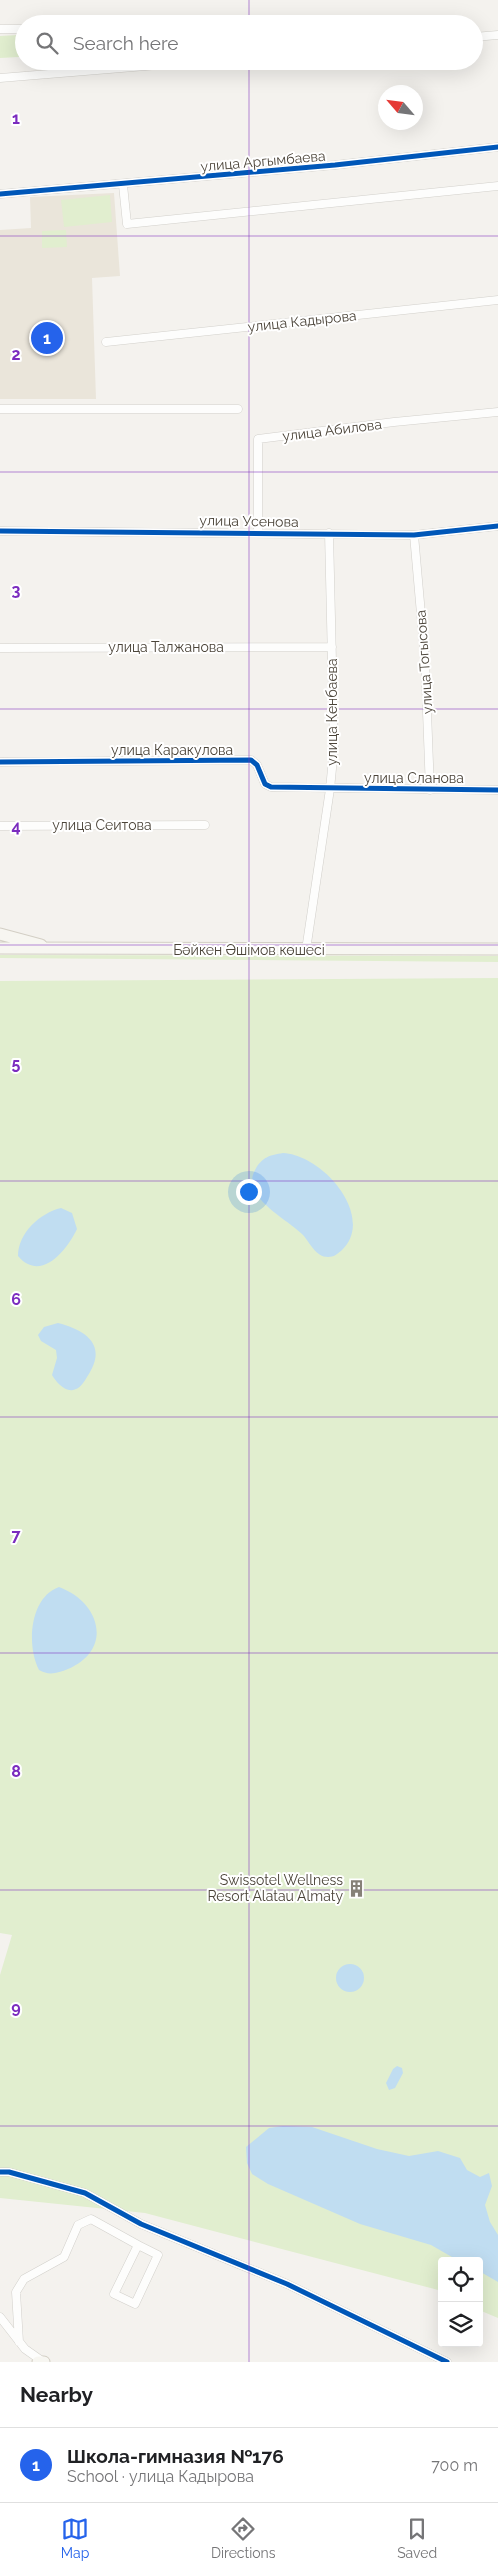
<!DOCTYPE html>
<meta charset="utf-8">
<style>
:root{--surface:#fff;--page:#f2f2f2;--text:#202124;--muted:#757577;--line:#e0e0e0;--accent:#2563eb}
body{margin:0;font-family:Raleway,sans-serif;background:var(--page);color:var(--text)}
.controls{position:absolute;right:15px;bottom:15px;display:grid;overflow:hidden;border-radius:5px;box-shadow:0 5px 20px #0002}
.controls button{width:45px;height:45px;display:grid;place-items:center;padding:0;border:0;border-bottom:1px solid var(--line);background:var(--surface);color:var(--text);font:25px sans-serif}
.compass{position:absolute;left:378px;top:85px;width:45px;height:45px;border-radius:50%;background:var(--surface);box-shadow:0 5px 20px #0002;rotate:298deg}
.you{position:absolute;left:248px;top:1191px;width:18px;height:18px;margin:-12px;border:4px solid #fff;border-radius:50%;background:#1a73e8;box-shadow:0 0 0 8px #1a73e833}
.badge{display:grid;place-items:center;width:32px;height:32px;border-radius:50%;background:var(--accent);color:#fff;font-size:16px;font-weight:700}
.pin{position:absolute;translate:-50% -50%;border:2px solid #fff;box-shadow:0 1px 5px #0006}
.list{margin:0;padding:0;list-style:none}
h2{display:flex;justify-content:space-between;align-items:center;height:65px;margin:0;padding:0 20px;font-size:21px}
h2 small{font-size:16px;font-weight:400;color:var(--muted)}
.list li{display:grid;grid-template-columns:32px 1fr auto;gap:15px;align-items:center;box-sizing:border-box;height:75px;padding:0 20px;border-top:1px solid var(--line)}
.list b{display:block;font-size:19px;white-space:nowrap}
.list p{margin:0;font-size:16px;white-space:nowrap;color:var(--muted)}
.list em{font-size:16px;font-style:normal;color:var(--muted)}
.icon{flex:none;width:28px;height:28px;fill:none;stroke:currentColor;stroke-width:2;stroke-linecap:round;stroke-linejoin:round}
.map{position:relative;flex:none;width:498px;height:2362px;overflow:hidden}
.search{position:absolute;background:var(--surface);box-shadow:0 5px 20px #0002;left:15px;right:15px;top:15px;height:55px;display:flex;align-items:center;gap:12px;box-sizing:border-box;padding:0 18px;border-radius:28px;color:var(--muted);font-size:19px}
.sheet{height:140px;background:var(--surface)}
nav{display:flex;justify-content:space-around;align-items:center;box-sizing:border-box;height:70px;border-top:1px solid var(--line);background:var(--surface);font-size:14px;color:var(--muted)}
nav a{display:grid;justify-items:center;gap:2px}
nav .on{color:var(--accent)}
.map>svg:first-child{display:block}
.education{fill:#eae5da}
.green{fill:#e1eecf}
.water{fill:#c0ddf1}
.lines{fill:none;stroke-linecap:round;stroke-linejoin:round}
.street-casing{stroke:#d2d0cb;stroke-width:9}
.secondary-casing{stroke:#d3cfc5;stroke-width:13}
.street{stroke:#fdfdfc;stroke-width:8}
.secondary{stroke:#f7f6f1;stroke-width:11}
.cycleway-casing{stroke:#fff;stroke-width:8}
.cycleway{stroke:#0057b8;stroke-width:5}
.grid{fill:none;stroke:#7b2cbf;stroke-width:1;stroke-opacity:0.55}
.labels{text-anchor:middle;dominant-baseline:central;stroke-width:4;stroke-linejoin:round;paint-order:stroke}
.street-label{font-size:14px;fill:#4b4439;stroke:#fff}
.poi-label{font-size:14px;fill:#4b4439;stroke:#fff;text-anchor:end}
.grid-label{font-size:16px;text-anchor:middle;font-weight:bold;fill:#7b2cbf;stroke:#fff;stroke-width:4;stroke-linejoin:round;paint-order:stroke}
</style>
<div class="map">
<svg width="498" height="2362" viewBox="0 0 498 2362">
<rect width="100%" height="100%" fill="#f4f2ee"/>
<!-- education -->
<path class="education" d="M114 193 120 276 92 278 96 399H0V230L31 228 30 197Z"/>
<!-- green -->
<path class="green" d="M18 35 19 57 0 58V36Z
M110 195 112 222 64 227 61 200Z
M66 230 67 247 42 248V231Z
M0 955 498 956V962L0 958Z
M498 978V2318L479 2310V2261H442V2291L145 2213 0 2198V1975L12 1935 0 1933V981Z"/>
<!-- water -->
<path class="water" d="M283 1153C324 1155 377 1218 341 1251 337 1254 334 1257 328 1257 316 1257 310 1243 303 1235 288 1219 240 1197 255 1170 262 1157 270 1155 283 1153Z
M61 1208 72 1213 77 1229C67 1250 41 1283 18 1256 18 1233 40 1213 61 1208Z
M58 1323C88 1331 108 1346 87 1377 84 1382 80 1389 73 1390 65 1392 56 1382 52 1375L57 1358 56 1350 41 1341 38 1335 44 1327Z
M59 1587C100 1602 114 1649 68 1669 58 1673 49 1676 39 1670 26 1645 30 1597 59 1587Z
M336 1978a14 14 0 1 1 28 0a14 14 0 1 1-28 0Z
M397 2066 402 2068 403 2073 395 2088 389 2090 386 2083 393 2069Z
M283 2126 312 2127 377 2149 409 2156 438 2151 460 2158 467 2170 480 2177 489 2173 492 2186 485 2205 490 2222 498 2235V2282L479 2271V2261H459L431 2245 360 2224 268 2184 252 2174 247 2163 246 2147 269 2128Z"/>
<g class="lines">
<defs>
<path id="street" d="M0 29H24
M474 37 498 35
M0 78 206 61
M123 185 127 224 498 186
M0 194 335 165 498 147
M106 342 498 300
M0 409H238
M0 531 414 535 498 526
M258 532V439L394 422 498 412
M414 535 425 659 430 790
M0 648 332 647
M0 762 251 760 257 765 265 784 271 787 498 790
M0 826 205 825
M306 950 330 789 334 748 329 533
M0 2172H9L85 2193 141 2224 287 2284 447 2362
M0 2317 25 2349 42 2361
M19 2342 16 2292 24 2279 64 2257 78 2225 91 2219 138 2245 114 2294 135 2304 158 2255 138 2245"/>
<path id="secondary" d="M0 934 41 945
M0 948 498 949
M38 2362H44"/>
</defs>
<!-- street casing -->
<use href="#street" class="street-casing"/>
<!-- secondary casing -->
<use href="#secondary" class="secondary-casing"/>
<!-- street -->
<use href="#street" class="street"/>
<!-- secondary -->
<use href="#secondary" class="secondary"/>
<defs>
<path id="cycleway" d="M0 194 335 165 498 147
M0 531 414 535 498 526
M0 762 251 760 257 765 265 784 271 787 498 790
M0 2172H9L85 2193 141 2224 287 2284 447 2362"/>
</defs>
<!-- cycleway casing -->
<use href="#cycleway" class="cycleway-casing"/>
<!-- cycleway -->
<use href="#cycleway" class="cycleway"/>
</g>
<!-- grid -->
<path class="grid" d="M249 0V24M249 61V2362M0 236H498M0 472H498M0 709H498M0 945H498M0 1181H498M0 1417H498M0 1653H498M0 1890H498M0 2126H498"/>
<!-- icons -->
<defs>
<symbol id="building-bare" viewBox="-9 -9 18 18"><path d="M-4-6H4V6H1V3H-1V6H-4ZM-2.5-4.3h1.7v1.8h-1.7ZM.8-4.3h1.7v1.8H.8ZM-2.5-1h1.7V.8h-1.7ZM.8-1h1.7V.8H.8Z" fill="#868178" stroke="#fff" stroke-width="2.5" paint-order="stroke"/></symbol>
</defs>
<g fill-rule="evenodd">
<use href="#building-bare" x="344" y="1876" width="25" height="25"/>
</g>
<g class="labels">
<!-- street labels -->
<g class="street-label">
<text transform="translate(263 161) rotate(-5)">улица Аргымбаева</text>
<text transform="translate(302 321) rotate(-6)">улица Кадырова</text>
<text transform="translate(332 430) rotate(-7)">улица Абилова</text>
<text transform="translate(249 521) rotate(1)">улица Усенова</text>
<text x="166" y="647">улица Талжанова</text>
<text transform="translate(424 662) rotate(-94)">улица Тогысова</text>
<text transform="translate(332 712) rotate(-90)">улица Кенбаева</text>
<text x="172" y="750">улица Каракулова</text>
<text x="414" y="778">улица Сланова</text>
<text x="102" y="825">улица Сеитова</text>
<text x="249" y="950">Бәйкен Әшімов көшесі</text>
</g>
<!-- poi labels -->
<g class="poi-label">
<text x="343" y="1880">Swissotel Wellness<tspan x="343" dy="16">Resort Alatau Almaty</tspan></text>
</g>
</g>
<g class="grid-label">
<text x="16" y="124">1</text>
<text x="16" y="360">2</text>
<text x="16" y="596">3</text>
<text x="16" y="832">4</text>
<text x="16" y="1069">5</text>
<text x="16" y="1305">6</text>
<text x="16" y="1541">7</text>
<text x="16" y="1777">8</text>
<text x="16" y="2013">9</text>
</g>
</svg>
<div class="controls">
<button><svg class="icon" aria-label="locate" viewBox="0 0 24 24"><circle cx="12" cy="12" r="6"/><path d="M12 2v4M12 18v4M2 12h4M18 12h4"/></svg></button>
<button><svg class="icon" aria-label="layers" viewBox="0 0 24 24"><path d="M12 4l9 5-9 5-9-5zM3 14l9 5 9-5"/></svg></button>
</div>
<svg class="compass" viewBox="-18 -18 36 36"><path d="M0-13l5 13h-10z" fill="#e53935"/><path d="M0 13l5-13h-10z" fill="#757577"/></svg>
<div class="you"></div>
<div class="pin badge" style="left:47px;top:338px">1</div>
<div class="search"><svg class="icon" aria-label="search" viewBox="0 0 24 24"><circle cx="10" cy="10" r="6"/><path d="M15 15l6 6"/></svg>Search here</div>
</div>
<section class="sheet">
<h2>Nearby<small></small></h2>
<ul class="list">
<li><span class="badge">1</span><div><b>Школа-гимназия №176</b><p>School · улица Кадырова</p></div><em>700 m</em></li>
</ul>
</section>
<nav>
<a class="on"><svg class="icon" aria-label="map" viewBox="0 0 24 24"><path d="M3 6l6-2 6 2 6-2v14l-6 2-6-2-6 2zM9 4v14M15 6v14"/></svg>Map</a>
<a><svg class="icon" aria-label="directions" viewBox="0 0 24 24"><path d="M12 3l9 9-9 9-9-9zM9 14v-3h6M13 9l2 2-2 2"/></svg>Directions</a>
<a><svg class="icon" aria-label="saved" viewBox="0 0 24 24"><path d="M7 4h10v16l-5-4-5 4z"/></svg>Saved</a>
</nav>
